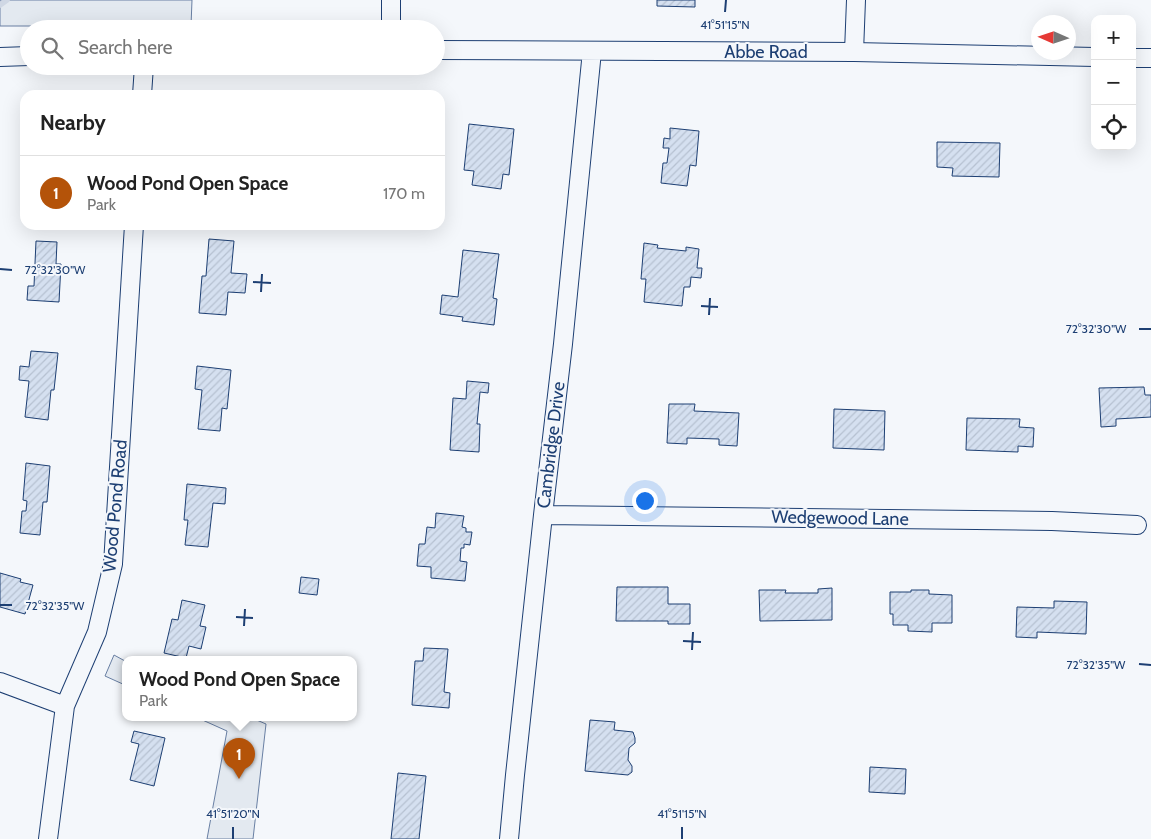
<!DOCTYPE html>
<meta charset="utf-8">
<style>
:root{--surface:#fff;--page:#f6f6f6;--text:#222;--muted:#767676;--line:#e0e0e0;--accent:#b45309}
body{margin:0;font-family:Cabin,sans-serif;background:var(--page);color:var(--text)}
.controls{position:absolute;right:15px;top:15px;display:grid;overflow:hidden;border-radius:10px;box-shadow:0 5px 20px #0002}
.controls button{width:45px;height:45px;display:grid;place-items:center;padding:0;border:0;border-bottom:1px solid var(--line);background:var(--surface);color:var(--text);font:25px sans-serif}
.compass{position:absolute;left:1031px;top:15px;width:45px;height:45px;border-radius:50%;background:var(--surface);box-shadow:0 5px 20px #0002;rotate:273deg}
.you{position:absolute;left:644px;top:500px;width:18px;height:18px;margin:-12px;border:4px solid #fff;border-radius:50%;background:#1a73e8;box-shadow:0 0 0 8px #1a73e833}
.badge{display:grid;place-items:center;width:32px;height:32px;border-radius:50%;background:var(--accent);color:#fff;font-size:16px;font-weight:700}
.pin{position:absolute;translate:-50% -41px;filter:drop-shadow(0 1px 2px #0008)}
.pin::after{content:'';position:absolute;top:26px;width:18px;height:15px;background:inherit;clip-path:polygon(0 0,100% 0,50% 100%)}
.popup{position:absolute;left:122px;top:656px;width:235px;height:65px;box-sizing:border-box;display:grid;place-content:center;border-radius:10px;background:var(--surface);filter:drop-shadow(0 1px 4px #0005);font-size:16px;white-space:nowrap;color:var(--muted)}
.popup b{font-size:19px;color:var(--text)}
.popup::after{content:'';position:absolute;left:50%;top:100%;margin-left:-10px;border:10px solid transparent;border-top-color:var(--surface)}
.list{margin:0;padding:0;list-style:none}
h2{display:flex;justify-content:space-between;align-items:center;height:65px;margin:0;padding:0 20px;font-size:21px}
h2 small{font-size:16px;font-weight:400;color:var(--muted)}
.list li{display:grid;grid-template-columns:32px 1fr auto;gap:15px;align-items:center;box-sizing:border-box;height:75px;padding:0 20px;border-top:1px solid var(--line)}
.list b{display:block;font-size:19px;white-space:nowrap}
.list p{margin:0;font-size:16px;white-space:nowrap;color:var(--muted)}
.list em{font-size:16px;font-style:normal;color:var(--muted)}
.icon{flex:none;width:28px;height:28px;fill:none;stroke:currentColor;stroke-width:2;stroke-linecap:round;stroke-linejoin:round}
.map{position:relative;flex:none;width:1151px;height:839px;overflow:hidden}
.search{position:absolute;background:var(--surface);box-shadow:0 5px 20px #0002;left:20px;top:20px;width:425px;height:55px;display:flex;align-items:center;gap:12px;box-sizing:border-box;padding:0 18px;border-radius:28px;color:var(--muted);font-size:19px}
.panel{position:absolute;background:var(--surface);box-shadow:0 5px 20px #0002;left:20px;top:90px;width:425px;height:140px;border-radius:15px}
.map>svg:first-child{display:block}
.green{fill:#e3e9f0;stroke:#687fa3}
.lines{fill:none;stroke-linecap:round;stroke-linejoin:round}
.stream{stroke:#cfd7e4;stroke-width:5.5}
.building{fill:url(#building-hatch);stroke:#1d3f73}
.street-casing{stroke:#1d3f73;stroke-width:20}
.street{stroke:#f4f7fb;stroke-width:18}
.ticks{fill:none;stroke:#1d3f73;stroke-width:2}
.labels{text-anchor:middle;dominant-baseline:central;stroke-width:4;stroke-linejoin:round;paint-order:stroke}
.street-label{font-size:18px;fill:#1d3f73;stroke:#f4f7fb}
.ticks-label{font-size:12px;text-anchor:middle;fill:#1d3f73;stroke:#f4f7fb;stroke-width:4;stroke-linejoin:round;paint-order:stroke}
</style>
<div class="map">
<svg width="1151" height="839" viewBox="0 0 1151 839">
<defs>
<pattern id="building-hatch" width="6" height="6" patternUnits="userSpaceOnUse" patternTransform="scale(1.25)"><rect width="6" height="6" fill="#d5e0f0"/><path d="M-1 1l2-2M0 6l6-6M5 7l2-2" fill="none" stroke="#b6c1d1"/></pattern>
</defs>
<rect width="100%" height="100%" fill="#f4f7fb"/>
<!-- green -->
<path class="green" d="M0 0H192L191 26H0Z
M114 655 125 661V685L105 676Z
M198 718H252L266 724 253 839H207L227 731Z"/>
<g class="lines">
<!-- stream -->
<path class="stream" d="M0 5 7 0"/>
</g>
<!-- building -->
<path class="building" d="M657 0H695V7L657 6Z
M469 124 514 129 509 175 503 174 501 189 472 185 474 171 464 170Z
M670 128 699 131 696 166 690 165 687 186 661 183 663 163H667L669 148H663L664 138 670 139Z
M937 142 1000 143 999 177 952 176 953 168 937 167Z
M209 239 234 241 231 273 247 274 245 293 228 292 226 315 199 313 202 276H206Z
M36 241 57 242 56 264H61L59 302 27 300 28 286H34Z
M644 243 658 245 657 248 686 251V247L699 249 697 268H702L701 278 691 277 690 287H684L682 306 644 302 646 279H641Z
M463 250 499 254 493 298 497 299 494 325 462 321 463 317 440 314 442 295 458 297Z
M31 351 58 353 54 390H51L48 420 25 417 29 381 19 380 20 366 29 367Z
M197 366 231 370 227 409 222 408 220 431 198 429 202 390 195 389Z
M467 381 489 383 488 393 480 392 477 424H480L479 452 450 450 453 398 466 399Z
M1144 387 1145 395H1151V417L1116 419V426L1101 427 1099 388Z
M669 404H695L694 411 739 413 737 446 719 445V439L687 438V444L667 443Z
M834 409 885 411 884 450 833 448Z
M967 418 1020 419 1019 427 1034 428 1033 447 1018 446V452L966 450Z
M26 463 50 466 47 502H43L40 535 20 533 22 511H26L27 501 23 500Z
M187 484 226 488 225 504 213 503 208 547 185 545 188 520H184Z
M436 513 464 516 462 527 466 528V532H472L470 545 464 544V548H461L460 561 467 562 465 581 431 578V567L417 566 419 544H425L427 527 435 528Z
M0 573 21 579 20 582 33 585 25 614 0 607Z
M301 577 319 579 317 595 299 593Z
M617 587H668V604H690V624H668V621H616Z
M832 588V620L760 621 759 590H786L785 593H818V589Z
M911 590H929V594L952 595V623H932V632L908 631V625H893V614H890V592H911Z
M182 600 205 605 200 626 206 627 201 649 189 646 186 658 164 653 172 619 178 620Z
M1054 601 1087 602 1086 634 1037 632V638L1016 637 1017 607 1054 608Z
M424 648 448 649 444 692 450 693 449 708 412 705 415 661H423Z
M590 720 615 722 614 730 633 732 635 738V743L629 748 628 760 632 766V772L628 775 585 771Z
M134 731 165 738 154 786 130 780 139 744 131 742Z
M870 767 906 769 905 794 869 792Z
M398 773 426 776 419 839H391Z"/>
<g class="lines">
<defs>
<path id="street" d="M391 29V0
M436 50 854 52 1095 57
M854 52 856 0
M0 57 29 56
M1132 58H1151
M142 95 144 66
M543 515 1052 521 1137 525
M0 682 65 706
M48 839 65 706 97 632 113 564 134 225
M509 839 515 775 543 515 563 344 592 51"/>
</defs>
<!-- street casing -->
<use href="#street" class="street-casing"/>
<!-- street -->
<use href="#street" class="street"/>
</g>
<!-- ticks -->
<path class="ticks" d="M725 12 726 0M0 269 12 270M253 282 271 283M261 292 262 274M701 306 718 307M709 315 710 298M1139 329H1151M0 605H12M236 617 253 618M244 626 245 609M683 641 701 642M692 650 693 632M1139 664 1151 665M233 839V827M682 839V827"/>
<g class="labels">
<!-- street labels -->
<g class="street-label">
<text x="766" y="52">Abbe Road</text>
<text transform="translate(551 445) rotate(-83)">Cambridge Drive</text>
<text transform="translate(115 506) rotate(-85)">Wood Pond Road</text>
<text transform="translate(840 518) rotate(1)">Wedgewood Lane</text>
</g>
</g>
<g class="ticks-label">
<text x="725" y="29">41°51'15"N</text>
<text x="55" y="274">72°32'30"W</text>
<text x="1096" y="333">72°32'30"W</text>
<text x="55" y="610">72°32'35"W</text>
<text x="1096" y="669">72°32'35"W</text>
<text x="233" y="818">41°51'20"N</text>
<text x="682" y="818">41°51'15"N</text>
</g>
</svg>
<div class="controls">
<button>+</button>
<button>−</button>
<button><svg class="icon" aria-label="locate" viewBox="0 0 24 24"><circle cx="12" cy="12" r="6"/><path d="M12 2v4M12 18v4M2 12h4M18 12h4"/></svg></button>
</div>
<svg class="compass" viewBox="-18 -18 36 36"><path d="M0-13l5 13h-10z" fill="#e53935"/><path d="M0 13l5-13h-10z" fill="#767676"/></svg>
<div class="you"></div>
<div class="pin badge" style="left:239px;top:779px">1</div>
<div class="popup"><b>Wood Pond Open Space</b>Park</div>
<div class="search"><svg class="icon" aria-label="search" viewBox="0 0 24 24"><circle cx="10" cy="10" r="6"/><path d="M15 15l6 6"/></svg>Search here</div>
<section class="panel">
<h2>Nearby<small></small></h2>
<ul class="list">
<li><span class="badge">1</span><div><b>Wood Pond Open Space</b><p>Park</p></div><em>170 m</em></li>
</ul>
</section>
</div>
